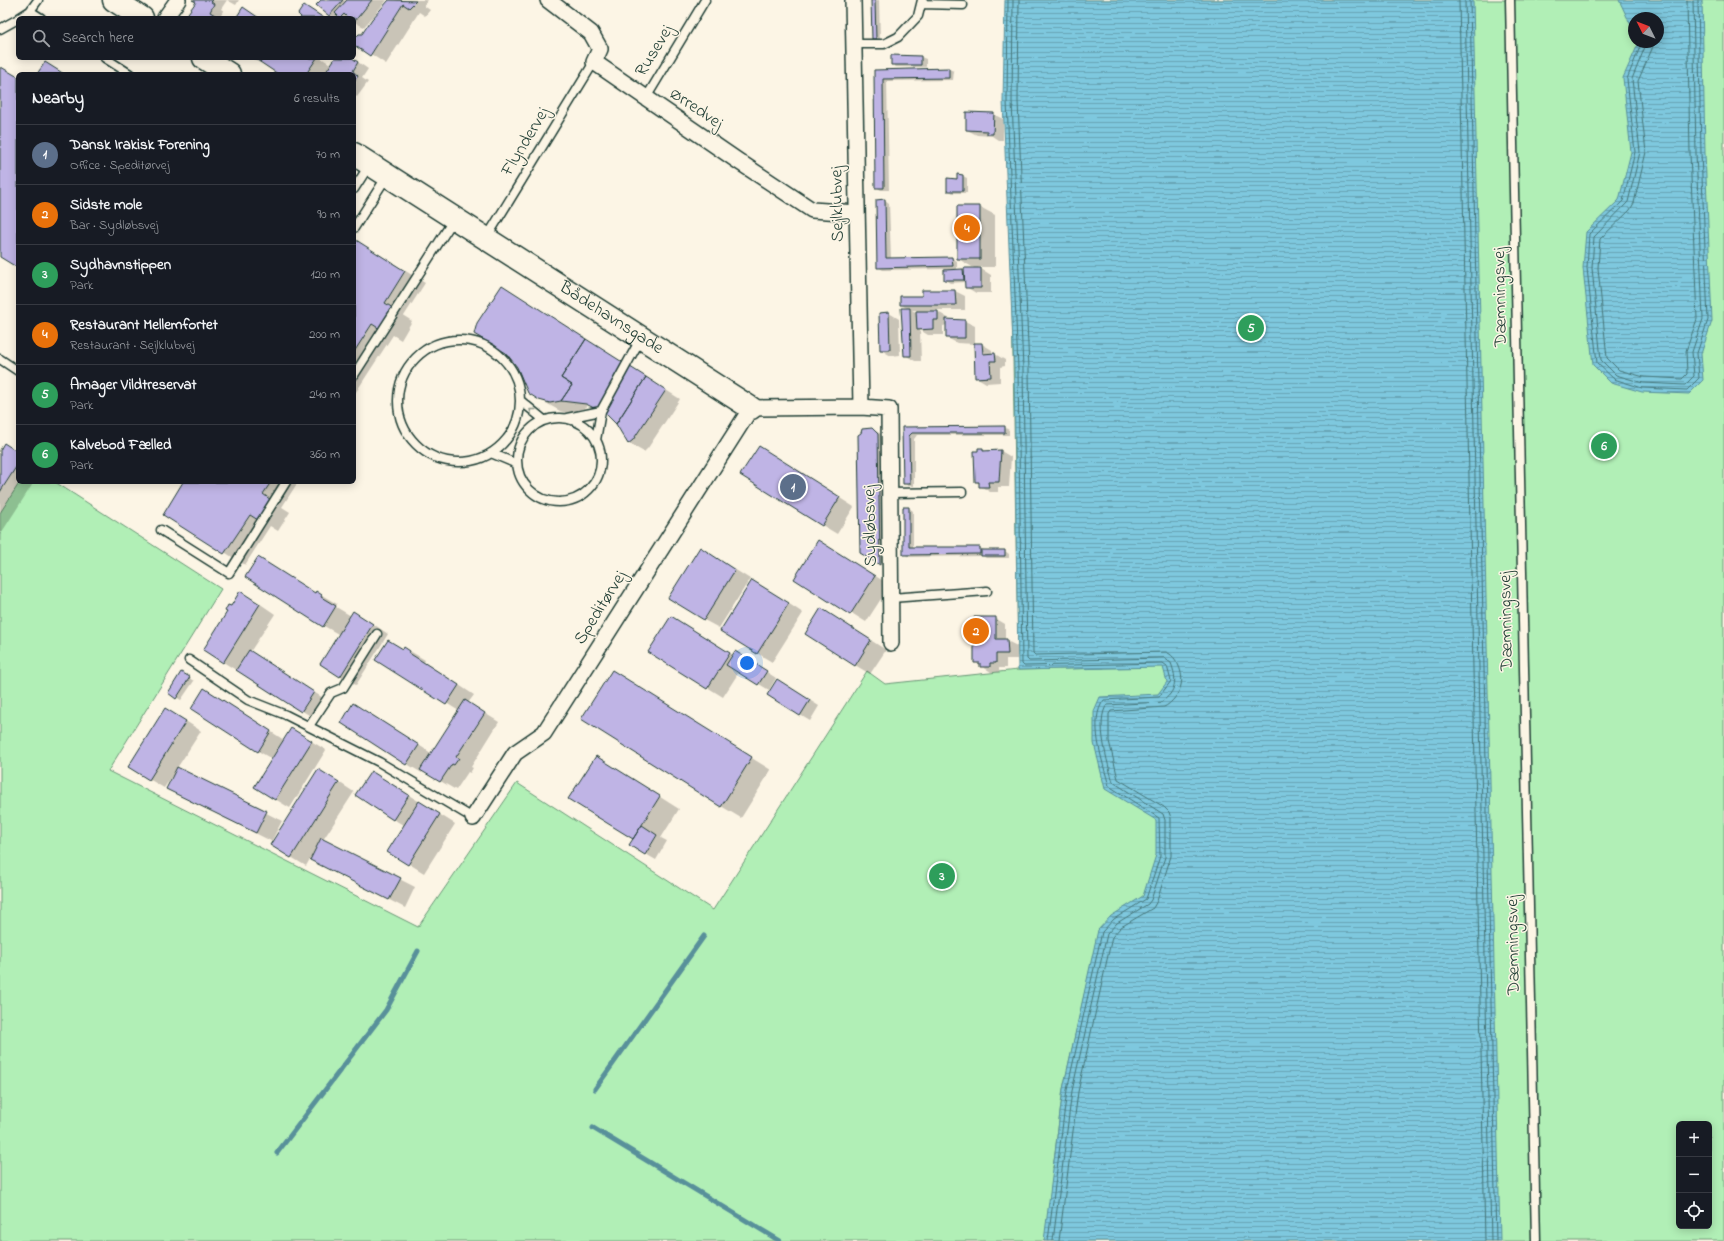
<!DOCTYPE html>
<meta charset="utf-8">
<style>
:root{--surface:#171b24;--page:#20242c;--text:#f1f3f6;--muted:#9ea1a6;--line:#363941;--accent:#7c3aed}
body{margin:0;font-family:"Indie Flower",sans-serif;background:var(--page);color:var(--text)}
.controls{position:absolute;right:12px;bottom:12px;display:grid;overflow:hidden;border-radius:6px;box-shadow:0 2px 10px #0003}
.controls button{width:36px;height:36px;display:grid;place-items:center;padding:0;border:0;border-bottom:1px solid var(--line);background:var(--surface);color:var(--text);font:20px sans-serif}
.compass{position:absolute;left:1628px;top:12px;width:36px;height:36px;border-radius:50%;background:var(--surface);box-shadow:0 2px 10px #0003;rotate:312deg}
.you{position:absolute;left:747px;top:663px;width:14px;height:14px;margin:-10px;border:3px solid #fff;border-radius:50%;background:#1a73e8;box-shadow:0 0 0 6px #1a73e833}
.badge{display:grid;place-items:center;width:26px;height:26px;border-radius:50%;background:var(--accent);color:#fff;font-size:13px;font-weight:700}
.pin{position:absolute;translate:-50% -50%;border:2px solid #fff;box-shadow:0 1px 4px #0006}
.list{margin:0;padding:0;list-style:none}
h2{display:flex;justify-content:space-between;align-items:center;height:52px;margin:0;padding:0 16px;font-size:17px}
h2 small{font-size:13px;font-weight:400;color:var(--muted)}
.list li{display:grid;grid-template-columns:26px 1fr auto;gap:12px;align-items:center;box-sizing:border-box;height:60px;padding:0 16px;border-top:1px solid var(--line)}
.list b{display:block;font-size:15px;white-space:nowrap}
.list p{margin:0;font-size:13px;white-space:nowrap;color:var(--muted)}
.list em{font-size:13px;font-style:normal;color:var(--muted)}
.icon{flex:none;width:22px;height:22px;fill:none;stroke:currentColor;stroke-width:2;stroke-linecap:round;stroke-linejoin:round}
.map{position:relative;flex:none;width:1724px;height:1241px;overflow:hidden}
.search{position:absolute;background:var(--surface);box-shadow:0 2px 10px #0003;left:16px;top:16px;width:340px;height:44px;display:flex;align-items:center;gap:10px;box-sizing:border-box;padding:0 14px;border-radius:6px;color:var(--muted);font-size:15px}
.panel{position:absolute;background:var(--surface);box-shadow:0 2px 10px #0003;left:16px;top:72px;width:340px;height:412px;border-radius:6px}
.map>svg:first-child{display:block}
.green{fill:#b1efb6;stroke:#689675;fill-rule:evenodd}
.water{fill:url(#water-rules);stroke:#58909a}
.shadow{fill:#0003;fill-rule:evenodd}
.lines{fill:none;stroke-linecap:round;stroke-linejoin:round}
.shore{stroke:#457578;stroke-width:1}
.stream{stroke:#58909a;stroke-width:5}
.building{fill:#bfb4e5;stroke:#1f3d34}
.lane-casing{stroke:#1f3d34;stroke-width:11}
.street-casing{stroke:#1f3d34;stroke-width:18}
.secondary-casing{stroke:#1f3d34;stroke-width:25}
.lane{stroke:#fcf5e5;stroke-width:8}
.street{stroke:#fcf5e5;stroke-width:15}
.secondary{stroke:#fcf5e5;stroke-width:22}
.oneway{stroke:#8e998c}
.labels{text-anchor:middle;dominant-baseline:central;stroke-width:3;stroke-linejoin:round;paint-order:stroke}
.street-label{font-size:18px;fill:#1f3d34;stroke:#fcf5e5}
</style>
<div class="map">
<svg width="1724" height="1241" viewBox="0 0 1724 1241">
<defs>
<pattern id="water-rules" width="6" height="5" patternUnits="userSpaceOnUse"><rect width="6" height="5" fill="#7ec8de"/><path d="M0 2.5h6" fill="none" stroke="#67a4b5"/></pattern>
</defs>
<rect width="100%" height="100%" fill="#fcf5e5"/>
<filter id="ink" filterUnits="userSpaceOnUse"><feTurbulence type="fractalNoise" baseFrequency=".025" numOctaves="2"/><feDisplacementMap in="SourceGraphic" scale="8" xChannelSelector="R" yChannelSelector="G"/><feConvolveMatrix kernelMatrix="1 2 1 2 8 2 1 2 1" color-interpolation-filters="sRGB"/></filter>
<g filter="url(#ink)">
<!-- green -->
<path class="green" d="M1007 0H1724V1241H0V513L20 482H55L221 589 108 771 418 927 517 783 713 910 867 671 885 684 1018 670 1104 668 1018 656ZM1634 18H1658V42H1634ZM1094 951 1053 1168 1063 1089ZM1679 1124H1709V1226H1679Z"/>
<!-- water -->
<path class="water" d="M1005 0H1473L1500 1241H1044L1063 1089 1098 930 1111 916 1143 896 1156 855V820L1105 789 1094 743V711L1100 697 1158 694 1167 682 1163 667 1018 670 1014 369 1003 101Z
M1619 0H1702L1705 153 1712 321 1701 354 1703 380 1689 394 1642 392 1611 383 1593 365 1583 268 1586 232 1619 200 1631 152 1623 78 1639 42H1658V18H1634V32Z"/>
<!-- shadow -->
<path class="shadow" d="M194 0H227L221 9 224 11 219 18H191L197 2Z
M227 0H239L236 5Z
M322 0H387L364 27 354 22V18H334L329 16Z
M391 0H428L424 6 430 10 425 16 419 12 386 64 354 43V40L363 35 373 20Z
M872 0H879L880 41 873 38Z
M892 56 921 57 926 59V67H896L892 64Z
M255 58H321L332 65 337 58H352L368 69 362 78 368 82 357 97 354 95V74H332L329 72 327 74H280Z
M949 69 954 71 953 80 887 81 889 190H881L876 187 875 71Z
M993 114 1003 119V140H998L992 136 977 135 967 130Z
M963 176 967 178V193H953L948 190Z
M885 200 889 203 891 259 952 258 957 261V270L965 272 976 269 958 259 980 207 995 215V267H978L991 275V293H976L966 287V282L950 283 945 280V269L883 270 878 267Z
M357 241 425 283 404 316 412 321 401 340 393 335 354 395V245Z
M502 286 680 399 648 448 644 452 628 443 617 423 606 414 592 406 587 405 582 412 571 414 560 411 539 399Z
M923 291H955L965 296V310H935L948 318V320L965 321 975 326V344H982L992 350V354H995L1005 360V366L1000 367V382L986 383 976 377 975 344 957 343 947 338V325L943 326V335H928L920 330 921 361H915L905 355 909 309 901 305 923 297ZM912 310H917V313Z
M889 313 899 319 900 355 891 356 881 350Z
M1004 427 1009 430V435H917L914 439V486H908L904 483 903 428Z
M872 429 888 438 895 572 861 552Z
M982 449 987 452 1001 451 1011 457 1009 487H998V492H990L980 486V484L976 482 979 452Z
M0 452H18V482H34L0 535Z
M774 456 854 507 837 534 822 525Z
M185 482H298L282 507 290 512 278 531 270 526 245 565 164 514Z
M909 508 913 511V548H980L984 550 1005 551 1009 554V558H986L983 556 909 557 904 554Z
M833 550 890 585 866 622 795 578Z
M715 557 750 579 719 628 704 620Z
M768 590 803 613 772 662 757 653Z
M317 592 337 604 336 607 351 616 369 621 388 634 356 685 340 676V635L324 626 316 594Z
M256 601 275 614 250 652 328 701 317 720 223 662 228 612 231 607Z
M836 618 886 650 870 674 855 665Z
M995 618 1005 624V640L1017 646V659H1006V668H999V672H991L975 662Z
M686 626 733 655 745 658 776 678 769 690 739 672 723 697 649 651Z
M405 648 425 660 424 662 474 695 468 703 499 722 471 767 473 768 470 773 468 772 456 790 423 771 422 773 407 764 369 713 431 753 459 711 376 659 403 650Z
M612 671 771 770 741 818 721 806Z
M181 673 194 681 181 700 169 693Z
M787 686 819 706 810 721 800 715Z
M219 698 284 740 306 738 326 750 290 808 275 799 272 759 258 751Z
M181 718 201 731 177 768 282 821 272 840 274 841 334 779 354 792 323 840 415 887 405 908 310 859 306 866 291 857 273 842 183 797 168 789 173 777 172 776 164 788 149 779Z
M616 769 679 809 661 838 667 841 656 860 630 845 634 839Z
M372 772 455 824 424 873 388 851 405 826 393 819Z"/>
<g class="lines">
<!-- shore -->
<path class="shore" d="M1008 0 1007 101 1018 369 1022 664 1024 666 1163 663 1167 666 1171 681 1159 697 1104 700C1088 720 1103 763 1109 786L1159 818 1160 856 1146 899 1114 919 1102 932 1067 1090 1048 1241
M1013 0 1012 101 1023 369 1027 659 1029 661 1164 658 1171 663C1177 679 1177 692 1161 702L1107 705C1095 720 1108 765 1113 782L1163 814 1165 820V857L1151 900 1148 904 1117 923 1107 934 1072 1091 1053 1241
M1019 0 1018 101 1029 369 1033 653 1035 655 1166 652C1177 656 1184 674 1181 685 1180 693 1171 704 1164 707L1111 711 1109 714V741L1118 779 1164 807 1169 812 1171 818V856L1157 901 1153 908 1121 927 1112 937 1078 1092 1059 1241
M1459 0 1485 1241
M1465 0 1491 1241
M1470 0 1496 1241
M1642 42 1627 79 1635 152 1623 201 1589 234 1587 268 1597 363 1614 379 1642 388 1687 390 1699 378 1697 353 1708 320 1701 153 1698 0
M1647 42 1632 79 1640 152 1628 202 1594 237 1592 268 1601 360 1616 375 1643 383 1685 385 1694 376 1692 352 1703 319 1696 153 1693 0
M1653 42 1652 49 1638 81 1646 152 1634 203 1630 210 1600 239 1598 268 1607 358 1619 370 1644 377 1682 379 1687 374 1686 351 1697 319 1690 153 1687 0"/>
<!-- stream -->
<path class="stream" d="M595 1089 704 936
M593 1128 780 1241
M277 1153 386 1010 418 951"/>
</g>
<!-- building -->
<path class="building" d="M192 0H213L211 2 214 4 210 12 215 15 213 18H189L186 16 196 2Z
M321 0H343L329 16 316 5Z
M347 0H372L354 22V18H348L344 14 340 18 335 13Z
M389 0 416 1 409 8 403 4 370 56 354 45V39L359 34H362L372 19Z
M871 0H875L876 39H872Z
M304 5 324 18H300L301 17 298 14Z
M243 7 259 18H236Z
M891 55 921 56V65H891Z
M253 58H262L260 62Z
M262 58H317L306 74H278L260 62Z
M335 58H352L358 62 353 71 358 76 354 82V74H330L326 72Z
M45 62 64 74H37Z
M1 67 18 77V268L0 257V69Z
M949 68V78L883 79 884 188H875L874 70Z
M966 112 994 113 993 134H987V131L966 130Z
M957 174 963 175V191H947V178L957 179Z
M885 199 886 258 952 257 953 266 877 268 876 200Z
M957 206H980V259H957Z
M356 240 405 271 385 303 393 308 380 329 372 324 354 352V244Z
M964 268H981V288H965Z
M963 269 964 280H944V270Z
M502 285 586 339 561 378 572 385 561 401 550 403 539 400 528 393 517 367 506 353 474 334 477 323Z
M922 290H955L956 305H900V296H922Z
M901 308H910L911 356H904Z
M916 311H938V320H933V329L917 330Z
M889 312 890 350H880L879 313Z
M946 319 965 320V338H946Z
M586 339 646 377 616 424 606 414 586 404 561 401 572 385 561 378Z
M974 343H982L983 354 995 353 996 361H990L991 377 975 378Z
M646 377 666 390 633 440 628 444 616 424Z
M1005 426V433H912L909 436 910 484H903L902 427Z
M872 428 878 434 880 565 860 553 858 435 861 433 862 429Z
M4 443 18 452V464L0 492V450Z
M759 446 840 497 822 526 740 475Z
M978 448H983V451L1001 450 999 482H988L989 487H979V482H975L974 451H978Z
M183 482H271L263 494 271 500 258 520 250 515 224 554 163 515Z
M903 507H909V547H980V554L903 555Z
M818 540 875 576 850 615 794 579Z
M700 547 735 570 704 620 668 598Z
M981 550H1005V556H981Z
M258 557 315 593 316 591 322 595 321 597 336 606 323 627 245 577Z
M752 580 789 603 757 654 720 631Z
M240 591 260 604 223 663 203 650 227 612 225 611 228 605 231 606Z
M821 608 871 640 855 666 805 634Z
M353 611 373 624 340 677 320 664Z
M671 616 730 653 707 689 648 652Z
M974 617H996V639H1007L1008 654H996V663H990V667H980V663H974Z
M388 640 403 649 404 647 410 651 409 653 459 685 446 705 375 660Z
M249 650 314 692 301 712 236 670Z
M735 651 767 671 758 685 726 665Z
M612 670 752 757 721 807 581 719Z
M181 672 190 677 176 699 168 693Z
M777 679 810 700 800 716 767 695Z
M204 688 271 731 258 752 191 709Z
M465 700 485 713 456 757 459 758 454 765 452 764 440 782 420 770Z
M353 703 419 745 406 765 341 723Z
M165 708 186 721 149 780 128 767Z
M291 728 312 741 275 800 254 787Z
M596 756 660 796 633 839 568 799Z
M177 767 267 811 256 833 166 789Z
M318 769 339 782 291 858 270 845Z
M371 771 409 795 393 820 355 795Z
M419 801 440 814 408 865 387 852Z
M642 825 657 835 645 855 629 845Z
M321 838 401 878 389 900 310 860Z"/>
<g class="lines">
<defs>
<path id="lane" d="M1510 0 1536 1241
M921 4 963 5
M30 11 41 18
M19 18 30 11 38 0
M0 29 18 19
M854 44H884L898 37 918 16 922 0
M105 58 130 74
M646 98 705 0
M354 189 370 164
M354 228 387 176
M487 237 594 62
M398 401a61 61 0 1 1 122 0a61 61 0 1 1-122 0Z
M0 359 18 371
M354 375 454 219
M521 401 544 420
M517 460a42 42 0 1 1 84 0a42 42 0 1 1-84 0Z
M567 418 601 411
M596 440 601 411 641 338
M491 453 517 464
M890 493 962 492
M161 530 229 573 286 482
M891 598 987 591
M189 660 248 700 286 715 379 762 473 818
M309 726 331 693 343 688 377 634"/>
<path id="street" d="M548 0 591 33 600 49 594 62 738 161 812 210 857 213
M853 0 861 407
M165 18 178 0
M473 818 515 753 544 733 751 408 861 407 889 409 891 643"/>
<g id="secondary">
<path d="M114 0 142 18"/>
<path d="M204 58 229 74"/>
<path id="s1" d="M354 154 751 408"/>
</g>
</defs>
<!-- lane casing -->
<use href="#lane" class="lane-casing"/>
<!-- street casing -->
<use href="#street" class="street-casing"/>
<!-- secondary casing -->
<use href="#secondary" class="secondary-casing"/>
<!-- lane -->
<use href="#lane" class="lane"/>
<!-- street -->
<use href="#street" class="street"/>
<!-- secondary -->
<use href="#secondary" class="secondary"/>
</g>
<!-- one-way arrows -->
<defs><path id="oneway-chevron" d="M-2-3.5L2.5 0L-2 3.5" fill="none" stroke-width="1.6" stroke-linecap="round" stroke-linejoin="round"/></defs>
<use class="oneway" href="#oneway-chevron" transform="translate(532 411) rotate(-141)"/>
</g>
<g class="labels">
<!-- street labels -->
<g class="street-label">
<text transform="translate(655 51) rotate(-59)">Rusevej</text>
<text transform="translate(696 109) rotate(34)">Ørredvej</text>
<text transform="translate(526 142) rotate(-59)">Flyndervej</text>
<text transform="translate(838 204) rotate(-91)">Sejlklubvej</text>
<text transform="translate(1501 297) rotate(-91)">Dæmningsvej</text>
<text stroke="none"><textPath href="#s1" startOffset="305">Bådehavnsgade</textPath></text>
<text transform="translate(871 526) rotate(-91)">Sydløbsvej</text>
<text transform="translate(601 608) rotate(-58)">Speditørvej</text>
<text transform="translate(1507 621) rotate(-91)">Dæmningsvej</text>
<text transform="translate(1514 945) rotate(-91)">Dæmningsvej</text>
</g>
</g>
</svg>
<div class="controls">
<button>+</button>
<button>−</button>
<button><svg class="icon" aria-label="locate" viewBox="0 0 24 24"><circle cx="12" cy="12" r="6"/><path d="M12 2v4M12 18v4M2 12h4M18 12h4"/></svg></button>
</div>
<svg class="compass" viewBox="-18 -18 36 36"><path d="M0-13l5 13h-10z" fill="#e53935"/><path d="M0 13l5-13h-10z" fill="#9ea1a6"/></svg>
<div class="you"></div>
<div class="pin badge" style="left:793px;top:487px;background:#5c6f8a">1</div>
<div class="pin badge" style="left:976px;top:631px;background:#e8710a">2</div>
<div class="pin badge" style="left:942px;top:876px;background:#2e9e5b">3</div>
<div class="pin badge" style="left:967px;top:228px;background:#e8710a">4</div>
<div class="pin badge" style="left:1251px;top:328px;background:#2e9e5b">5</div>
<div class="pin badge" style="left:1604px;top:446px;background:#2e9e5b">6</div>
<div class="search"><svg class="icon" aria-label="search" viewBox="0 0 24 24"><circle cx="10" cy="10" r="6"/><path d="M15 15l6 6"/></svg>Search here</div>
<section class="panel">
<h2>Nearby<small>6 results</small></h2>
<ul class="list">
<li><span class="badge" style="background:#5c6f8a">1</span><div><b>Dansk Irakisk Forening</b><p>Office · Speditørvej</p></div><em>70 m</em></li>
<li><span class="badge" style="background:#e8710a">2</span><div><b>Sidste mole</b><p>Bar · Sydløbsvej</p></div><em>90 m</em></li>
<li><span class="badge" style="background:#2e9e5b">3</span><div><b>Sydhavnstippen</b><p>Park</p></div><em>120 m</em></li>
<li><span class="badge" style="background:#e8710a">4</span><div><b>Restaurant Mellemfortet</b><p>Restaurant · Sejlklubvej</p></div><em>200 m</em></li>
<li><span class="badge" style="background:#2e9e5b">5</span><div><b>Amager Vildtreservat</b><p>Park</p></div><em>240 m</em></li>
<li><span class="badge" style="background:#2e9e5b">6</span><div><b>Kalvebod Fælled</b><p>Park</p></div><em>360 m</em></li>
</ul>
</section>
</div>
